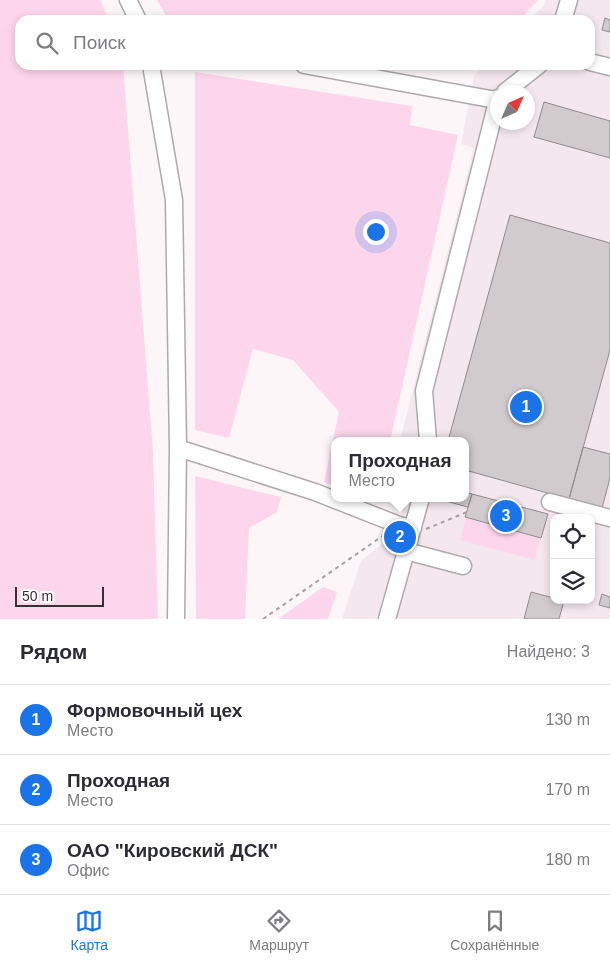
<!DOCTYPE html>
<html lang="ru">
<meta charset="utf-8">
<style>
:root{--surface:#fff;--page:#f2f2f3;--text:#2b2b33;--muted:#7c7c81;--line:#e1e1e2;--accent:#1a73e8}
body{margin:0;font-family:Helvetica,sans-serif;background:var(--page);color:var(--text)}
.controls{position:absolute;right:15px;bottom:15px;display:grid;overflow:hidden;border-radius:10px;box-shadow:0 2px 8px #0003}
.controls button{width:45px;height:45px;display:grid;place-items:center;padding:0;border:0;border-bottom:1px solid var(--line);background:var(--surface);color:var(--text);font:25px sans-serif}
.compass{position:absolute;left:490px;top:85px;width:45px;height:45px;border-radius:50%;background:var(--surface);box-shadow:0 2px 8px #0003;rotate:45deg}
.scale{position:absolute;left:15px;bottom:12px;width:89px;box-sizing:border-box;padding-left:5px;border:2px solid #343233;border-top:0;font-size:14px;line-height:18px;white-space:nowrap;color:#343233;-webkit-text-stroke:4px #fff;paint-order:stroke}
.you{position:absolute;left:375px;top:231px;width:18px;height:18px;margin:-12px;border:4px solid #fff;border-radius:50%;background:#1a73e8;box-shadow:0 0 0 8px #1a73e833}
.badge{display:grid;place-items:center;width:32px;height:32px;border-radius:50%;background:var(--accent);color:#fff;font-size:16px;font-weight:700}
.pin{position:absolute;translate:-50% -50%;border:2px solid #fff;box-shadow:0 1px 5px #0006}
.popup{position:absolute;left:331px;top:437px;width:138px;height:65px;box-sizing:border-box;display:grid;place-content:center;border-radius:10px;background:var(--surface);filter:drop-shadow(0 1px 4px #0005);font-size:16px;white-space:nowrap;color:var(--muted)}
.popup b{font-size:19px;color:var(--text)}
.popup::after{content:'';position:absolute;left:50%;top:100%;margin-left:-10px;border:10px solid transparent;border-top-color:var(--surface)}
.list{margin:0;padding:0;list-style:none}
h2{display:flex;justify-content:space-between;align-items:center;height:65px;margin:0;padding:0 20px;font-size:21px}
h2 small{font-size:16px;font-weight:400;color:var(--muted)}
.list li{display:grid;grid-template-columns:32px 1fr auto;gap:15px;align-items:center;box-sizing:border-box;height:70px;padding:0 20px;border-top:1px solid var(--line)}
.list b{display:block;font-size:19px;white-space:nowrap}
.list p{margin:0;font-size:16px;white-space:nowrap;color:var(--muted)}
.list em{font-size:16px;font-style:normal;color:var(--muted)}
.icon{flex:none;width:28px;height:28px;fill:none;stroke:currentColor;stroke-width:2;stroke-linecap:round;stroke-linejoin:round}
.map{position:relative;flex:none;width:610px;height:619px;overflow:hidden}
.search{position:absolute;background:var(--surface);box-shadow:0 2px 8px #0003;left:15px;right:15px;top:15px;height:55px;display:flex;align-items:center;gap:12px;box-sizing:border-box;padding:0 18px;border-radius:15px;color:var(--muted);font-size:19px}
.sheet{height:275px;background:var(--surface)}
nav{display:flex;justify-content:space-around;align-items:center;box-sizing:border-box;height:70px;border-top:1px solid var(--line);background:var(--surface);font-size:14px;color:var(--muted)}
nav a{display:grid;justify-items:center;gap:2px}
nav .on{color:var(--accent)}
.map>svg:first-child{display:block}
.built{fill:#f4e7ee;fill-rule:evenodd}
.green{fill:#fed6ec}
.building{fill:#d1cbce;stroke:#908b8e}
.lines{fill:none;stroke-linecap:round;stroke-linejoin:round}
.minor-casing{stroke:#afa9ac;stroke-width:19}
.path{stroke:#a4a0a2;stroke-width:2;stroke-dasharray:4 4;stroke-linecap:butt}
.minor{stroke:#fff;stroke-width:16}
</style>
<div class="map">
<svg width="610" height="619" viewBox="0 0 610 619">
<rect width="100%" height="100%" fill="#fcf6f9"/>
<!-- built -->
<path class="built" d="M545 0H610V619H342L361 561 388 539 395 540 406 498H465V441H400L474 148 461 144 474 76 485 65H590V20H529L544 5ZM498 92H528V122H498ZM554 518H591V600H554Z"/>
<!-- green -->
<path class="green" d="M0 0H100L109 20H20V65H123L153 453 158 619H0Z
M157 0H538L519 20H169Z
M195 72 412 106 410 125 458 135 390 441H335V486L324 482 339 412 293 360 253 349 229 438 195 430Z
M195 476 281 497 277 512 249 528 245 619H196Z
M466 518 540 538 535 560 460 540Z
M323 587 337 592 328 619H278Z"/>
<!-- building -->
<path class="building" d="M605 18 610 20V32L602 30Z
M544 102 610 121V158L534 137Z
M510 215 610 243V350L569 499 465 470V441H448Z
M583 447 610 454V478L602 508 569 499Z
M465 492 472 494 468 507 434 498H465Z
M472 494 548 514 541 538 465 517Z
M531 592 554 598V600L564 601 559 619H524Z
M602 594 610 597V608L599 605Z"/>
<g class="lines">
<defs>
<path id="minor" d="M128 0 138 20
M563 20 569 0
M590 62 610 67
M151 65 174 200 178 448 176 619
M304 65 496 100
M505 92 539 65
M428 441 424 391 498 98
M178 448 315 492 399 525 413 528
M550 502 610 518
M406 551 463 566
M387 619 421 498"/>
</defs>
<!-- minor casing -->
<use href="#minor" class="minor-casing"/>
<!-- path -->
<path class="path" d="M426 529 467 512
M263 619 384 535"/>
<!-- minor -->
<use href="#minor" class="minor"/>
</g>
</svg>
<div class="controls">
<button><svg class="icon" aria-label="locate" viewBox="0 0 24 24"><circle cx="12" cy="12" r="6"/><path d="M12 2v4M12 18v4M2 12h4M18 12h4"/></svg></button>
<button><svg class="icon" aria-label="layers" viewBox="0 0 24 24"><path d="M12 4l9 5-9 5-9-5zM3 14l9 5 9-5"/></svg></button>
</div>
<svg class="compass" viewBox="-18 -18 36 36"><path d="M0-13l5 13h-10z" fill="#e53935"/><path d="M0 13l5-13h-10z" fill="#7c7c81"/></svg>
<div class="scale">50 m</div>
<div class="you"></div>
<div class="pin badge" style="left:526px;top:407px">1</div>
<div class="pin badge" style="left:400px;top:537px">2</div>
<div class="popup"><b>Проходная</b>Место</div>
<div class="pin badge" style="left:506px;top:516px">3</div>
<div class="search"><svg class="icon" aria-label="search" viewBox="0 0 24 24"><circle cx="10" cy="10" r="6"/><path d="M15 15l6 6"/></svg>Поиск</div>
</div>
<section class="sheet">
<h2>Рядом<small>Найдено: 3</small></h2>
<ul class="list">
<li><span class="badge">1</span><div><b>Формовочный цех</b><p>Место</p></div><em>130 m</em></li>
<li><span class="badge">2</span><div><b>Проходная</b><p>Место</p></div><em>170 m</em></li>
<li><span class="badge">3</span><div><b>ОАО &quot;Кировский ДСК&quot;</b><p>Офис</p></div><em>180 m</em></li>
</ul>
</section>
<nav>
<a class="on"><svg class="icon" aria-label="map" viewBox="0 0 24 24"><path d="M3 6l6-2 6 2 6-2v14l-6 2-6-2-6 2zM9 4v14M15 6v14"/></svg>Карта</a>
<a><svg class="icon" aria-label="directions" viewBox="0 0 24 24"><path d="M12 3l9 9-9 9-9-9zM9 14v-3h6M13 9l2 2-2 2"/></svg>Маршрут</a>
<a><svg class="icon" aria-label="saved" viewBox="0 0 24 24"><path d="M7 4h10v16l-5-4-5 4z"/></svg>Сохранённые</a>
</nav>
